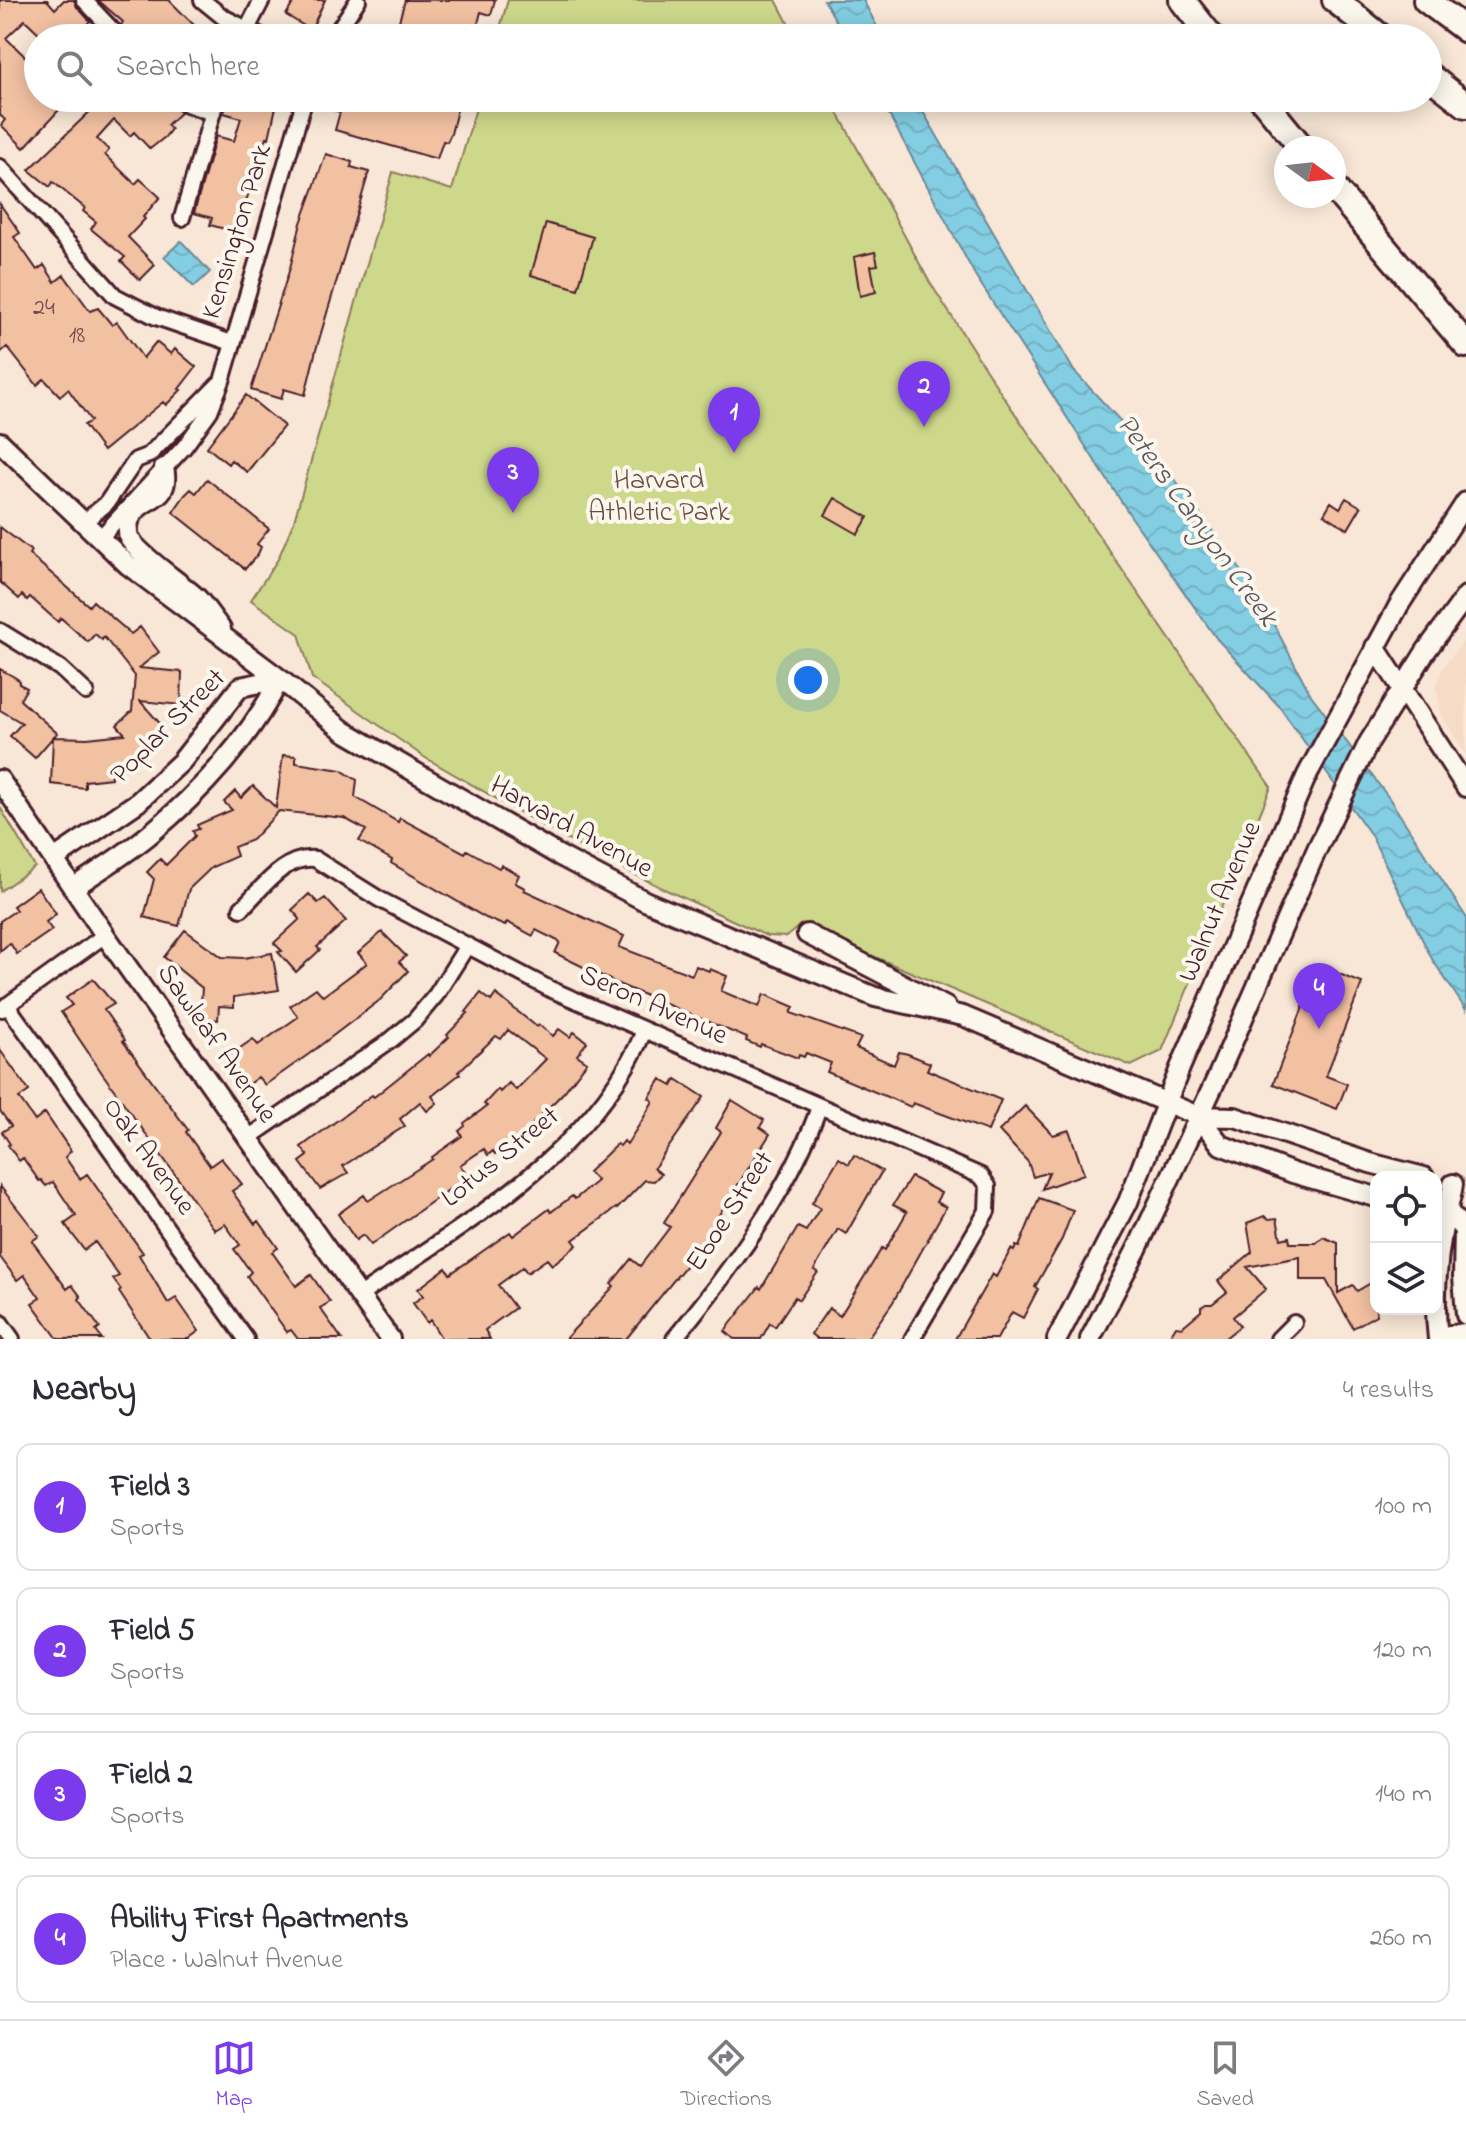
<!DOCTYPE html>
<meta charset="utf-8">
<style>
:root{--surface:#fff;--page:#f2f2f3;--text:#2b2b33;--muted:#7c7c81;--line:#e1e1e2;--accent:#7c3aed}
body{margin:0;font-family:"Indie Flower",sans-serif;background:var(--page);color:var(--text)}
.controls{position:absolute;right:24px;bottom:24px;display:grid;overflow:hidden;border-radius:16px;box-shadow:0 4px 20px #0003}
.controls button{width:72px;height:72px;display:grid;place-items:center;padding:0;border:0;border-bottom:2px solid var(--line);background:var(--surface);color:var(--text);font:40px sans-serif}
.compass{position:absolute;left:1274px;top:136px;width:72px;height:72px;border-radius:50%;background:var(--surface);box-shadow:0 4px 20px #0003;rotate:105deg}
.you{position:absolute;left:808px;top:680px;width:28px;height:28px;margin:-20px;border:6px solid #fff;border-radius:50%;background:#1a73e8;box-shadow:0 0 0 12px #1a73e833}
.badge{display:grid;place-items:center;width:52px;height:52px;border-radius:50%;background:var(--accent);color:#fff;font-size:26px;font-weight:700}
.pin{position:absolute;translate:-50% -66px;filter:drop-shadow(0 2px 4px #0008)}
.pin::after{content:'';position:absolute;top:42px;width:28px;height:24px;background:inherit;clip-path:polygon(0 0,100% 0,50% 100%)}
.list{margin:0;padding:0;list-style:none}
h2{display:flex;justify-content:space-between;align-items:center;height:104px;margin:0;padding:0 32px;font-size:34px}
h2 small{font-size:26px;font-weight:400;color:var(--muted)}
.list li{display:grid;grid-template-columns:52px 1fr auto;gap:24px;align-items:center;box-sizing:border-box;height:128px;margin:0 16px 16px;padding:0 16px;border:2px solid var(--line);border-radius:16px}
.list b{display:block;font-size:30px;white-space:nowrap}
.list p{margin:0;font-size:26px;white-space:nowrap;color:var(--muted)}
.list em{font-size:26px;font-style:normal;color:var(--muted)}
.icon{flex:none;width:44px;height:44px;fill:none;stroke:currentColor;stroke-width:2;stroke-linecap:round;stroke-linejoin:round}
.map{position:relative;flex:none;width:1466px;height:1339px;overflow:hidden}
.search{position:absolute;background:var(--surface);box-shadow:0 4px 20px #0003;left:24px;right:24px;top:24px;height:88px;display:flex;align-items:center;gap:20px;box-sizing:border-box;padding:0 28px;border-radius:44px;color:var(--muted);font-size:30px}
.sheet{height:680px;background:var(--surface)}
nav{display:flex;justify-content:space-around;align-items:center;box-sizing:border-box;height:112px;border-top:2px solid var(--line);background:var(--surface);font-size:22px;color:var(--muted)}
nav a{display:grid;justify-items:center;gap:4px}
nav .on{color:var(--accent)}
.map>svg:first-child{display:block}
.built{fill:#f6dcc6}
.green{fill:#cdd88b;stroke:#8c7c5b;stroke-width:2}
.water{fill:url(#water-waves);stroke:#6c8899;stroke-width:2}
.building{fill:#f2c1a2;stroke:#4a1f2b;stroke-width:2}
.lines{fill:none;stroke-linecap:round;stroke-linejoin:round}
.street-casing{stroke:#4a1f2b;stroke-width:20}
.secondary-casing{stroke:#4a1f2b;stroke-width:24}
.highway-casing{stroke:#4a1f2b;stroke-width:30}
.street{stroke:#fbf7ec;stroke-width:14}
.secondary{stroke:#fbf7ec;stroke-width:18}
.highway{stroke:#fbf7ec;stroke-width:24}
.labels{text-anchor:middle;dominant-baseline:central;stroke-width:8;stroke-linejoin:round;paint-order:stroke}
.number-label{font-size:24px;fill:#744849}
.street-label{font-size:28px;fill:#4a1f2b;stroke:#fbf7ec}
.park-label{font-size:28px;fill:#6b4d43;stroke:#fbf7ec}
.water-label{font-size:30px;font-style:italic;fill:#5b5462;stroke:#fbf7ec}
</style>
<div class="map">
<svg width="1466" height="1339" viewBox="0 0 1466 1339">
<defs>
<pattern id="water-waves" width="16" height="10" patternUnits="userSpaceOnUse" patternTransform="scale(2)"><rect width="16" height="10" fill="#83cee2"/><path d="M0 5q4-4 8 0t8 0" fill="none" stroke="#73b0c2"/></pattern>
</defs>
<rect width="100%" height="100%" fill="#f8e7d6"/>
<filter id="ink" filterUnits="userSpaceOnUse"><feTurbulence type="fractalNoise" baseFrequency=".0125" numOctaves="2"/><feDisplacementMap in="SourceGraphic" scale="16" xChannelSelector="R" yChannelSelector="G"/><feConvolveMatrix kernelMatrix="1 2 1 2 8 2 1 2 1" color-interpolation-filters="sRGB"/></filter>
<g filter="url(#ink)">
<!-- built -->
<path class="built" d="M1466 638V755L1442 716 1436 688 1442 669Z"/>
<!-- green -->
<path class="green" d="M508 0H776L796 38H497Z
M479 98H830L929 281 1001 393 1271 787 1162 1051 1131 1066 800 925 787 937 767 936 662 888 575 844 424 757 312 678 299 634 251 600 278 559 294 521 393 172 452 190Z
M0 807 35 867 0 891Z"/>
<!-- water -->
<path class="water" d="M824 0H863L883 38H846Z
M880 98H915L1074 371 1176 481 1256 591 1311 695 1389 798 1466 917V1010L1432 959 1371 835 1278 705 1217 639 1130 515 975 275Z
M181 241 210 272 194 287 164 257Z"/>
<!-- building -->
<path class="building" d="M0 0H47L55 9 64 0H74L77 7 90 21 74 38H44L25 20 6 38 38 69V98H70L24 148 1 125 5 120 0 115Z
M98 0H169L207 38H130L121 25 123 22Z
M295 0H325L311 30 286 15Z
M405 0H495L491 15 481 12 474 38H368L372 21 397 28Z
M104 98H167L169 104 181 112 167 125 171 129 165 137 150 149 134 132 130 136 114 120 97 139 109 150 105 155 135 184 140 179 160 197 143 217 145 219 128 237 155 265 140 280 121 261 125 257 91 229 96 222 83 211 85 208 53 182 50 187 29 170Z
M228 98H278L269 138 267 137 236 232 210 225 212 218 194 213 216 136 234 141 241 118 224 113Z
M336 98H460L451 134 447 142 443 141 437 159 335 130 340 112 333 110Z
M326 154 352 162 351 167 369 172 316 350 305 395 284 389 281 399 251 390 290 268 301 223Z
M0 204 20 233 14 237 37 270 44 265 55 282 64 275 90 311 98 308 112 325 117 322 143 358 156 342 171 354 175 349 196 367 179 389 181 390 166 405 163 402 103 451 84 425 91 421 68 389 60 396 44 379 37 385 7 347 0 353Z
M546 223 593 237 578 289 531 275Z
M875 252 878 265 871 266 876 292 860 296 854 257Z
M246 395 284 426 247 472 231 460 228 464 207 447Z
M207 479 269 529 257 544 261 547 258 554 245 569 173 512 185 495 191 489 196 493Z
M835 498 868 517 858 534 825 515Z
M1346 498 1361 507 1348 529 1324 514 1331 502 1340 508Z
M0 527 31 551 29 554 89 606 93 601 131 634 140 627 159 652 139 668 182 672 181 705 140 701 164 728 133 756 134 768 110 770 111 778 85 781V788L51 784 53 737 35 758 10 736 22 723 0 710V669L16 678 20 681 19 684 27 688 20 700 57 733 54 737 87 738 125 734 117 725 132 711 135 676 104 637 102 640 95 634 88 642 61 618 58 622 30 597 27 600 22 595 19 599 0 582Z
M283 755 296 756V763L341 770 357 780 355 797 398 822 400 818 465 853 467 850 499 868 501 865 519 875 515 883 525 888 524 890 624 936 619 947 692 975 696 966 709 971 710 969 727 976 721 991 759 1007 764 994 794 1007 791 1013 861 1038 856 1048 894 1065 899 1052 908 1054 930 1063 927 1070 1001 1100 988 1131 913 1103 911 1107 827 1072 831 1063 806 1053 804 1057 799 1055 798 1058 761 1044 760 1047 746 1041 747 1038 618 984 555 953 560 942 536 930 533 936 507 922 505 926 486 918 391 863 392 860 359 841 366 830 344 818 279 811 252 840 234 847 237 856 212 867 189 889 179 926 144 917 154 879 147 872 160 859 166 865 195 836 193 831 199 829 197 825 232 810 224 802 235 791 241 798 253 786 276 808Z
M38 888 56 914 46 922 52 930 17 954 10 943 0 951V921L16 910 13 906Z
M309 894 318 903 325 898 346 921 317 947 320 950 296 972 278 952 282 951 274 943 300 919 292 910Z
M185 930 222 957 244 958 272 953 279 990 234 997V1007L219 1006 218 1020 200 1018 202 988 164 957Z
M382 932 406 956 399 962 408 971 380 1000 309 1054 265 1085 258 1077 247 1085 227 1057 253 1039 258 1045 298 1017 290 1006 316 988 323 996 367 963 358 953Z
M1319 966 1362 983 1326 1076 1347 1084 1337 1109 1273 1084Z
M93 979 114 1004 104 1010 125 1040 123 1041 188 1130 186 1132 210 1166 221 1158 242 1184 232 1191 255 1224 259 1221 278 1248 272 1252 296 1286 311 1275 330 1302 320 1308 342 1339H298L291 1330 287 1332 247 1276 251 1272 234 1249 240 1245 225 1224 215 1230 102 1073 61 1012 72 1005 66 998Z
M481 993 491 1001 496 994 537 1027 539 1025 553 1036 559 1029 570 1037 574 1032 587 1042 577 1055 587 1062 564 1092 523 1134 495 1154 493 1151 488 1155 484 1149 460 1165 468 1176 371 1245 363 1235 356 1240 338 1214 364 1195 368 1201 433 1159 432 1157 462 1136 459 1131 465 1126 464 1123 487 1106 484 1104 498 1089 500 1092 509 1083 516 1090 546 1059 508 1030 501 1039 496 1036 458 1072 460 1074 432 1096 437 1103 427 1111 420 1102 400 1119 405 1126 343 1166 348 1173 320 1189 300 1162 308 1156 301 1147 372 1095 374 1097 428 1054 429 1056 449 1037 447 1035 468 1013 466 1012Z
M0 1050 29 1091 19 1098 35 1121 45 1113 71 1151 65 1157 80 1179 87 1174 143 1253 139 1255 168 1303 176 1298 199 1331 188 1339H150L119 1292 121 1290 113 1279 119 1276 95 1242 84 1250 65 1224 76 1216 53 1182 46 1186 41 1180 39 1181 23 1158 19 1161 8 1145 10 1144 2 1132 11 1126 0 1111Z
M661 1079 672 1086 676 1079 704 1097 654 1168 661 1174 654 1181 645 1180 617 1209 616 1208 573 1240 577 1245 552 1265 547 1259 527 1273 523 1267 498 1285 515 1308 485 1330 490 1339H442L430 1320 427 1323 413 1303 423 1296 418 1289 446 1268 450 1274 510 1232 513 1236 549 1209 551 1212 572 1196 575 1199 597 1181 588 1172 617 1144 620 1146 624 1141 627 1144 643 1119 653 1101 649 1098Z
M732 1100 764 1120 760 1127 770 1134 691 1259 626 1339H565L614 1286 611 1284 631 1259 640 1266 670 1227 664 1223 721 1132 716 1128Z
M1025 1106 1053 1135 1069 1130 1084 1174 1042 1189 1049 1172 1033 1177 1028 1162 999 1131Z
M854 1155 882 1171 846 1234 838 1229 814 1270 818 1272 799 1300 795 1297 775 1327 770 1323 761 1339H734L725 1331 759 1287 761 1289 798 1227 806 1231 820 1208 812 1203 839 1158 849 1164Z
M911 1177 941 1193 936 1202 946 1207 893 1302 867 1339H817L811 1334 829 1308 840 1316 882 1248 885 1250 907 1212 893 1205Z
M0 1186 39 1236 32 1241 67 1289 72 1285 81 1297 79 1299 100 1328 96 1331 102 1339H58L32 1303 40 1298 24 1275 17 1280 0 1257Z
M1039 1198 1073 1210 1062 1239 1035 1287 1038 1289 1023 1318 1012 1312 997 1339H955L992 1274 996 1277 1011 1249 1014 1251 1016 1246 1019 1247Z
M1265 1216 1269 1219 1277 1218 1281 1239 1289 1237 1290 1243H1316L1323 1237 1338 1243V1293L1353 1285 1357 1291 1376 1280V1315L1353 1328 1326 1280H1300V1257L1247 1267 1266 1289 1233 1317 1240 1326 1224 1339H1168L1176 1326 1182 1327 1201 1311V1307L1206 1304H1212L1227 1292 1218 1281 1252 1252 1247 1223Z"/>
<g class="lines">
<defs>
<path id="street" d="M84 0 120 38
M202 0 223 17 265 38
M244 35 262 0
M333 38 358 0
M177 98 189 105 212 113
M0 167 115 296 156 317 232 343
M182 218 217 98
M85 521 106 504 136 460 149 455 219 384
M99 539 185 446 210 411 222 381 305 98
M0 631 60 668 86 692
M241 909C261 890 284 855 315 859L379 899 550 989 981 1176 988 1186 987 1211 912 1339
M7 1005 246 1339
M2 1009 105 935
M248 1138 391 1040 415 1020 436 995 467 946
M359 1296C463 1224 594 1153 644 1031
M0 1322 12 1339
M674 1339C727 1275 793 1185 819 1107
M1278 1339 1294 1323"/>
<path id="secondary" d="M0 442 128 565 280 679 344 731 560 856 645 901 875 997 963 1016 1198 1116 1235 1117 1370 1163 1424 1177
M164 468C172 503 141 494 130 519 128 523 127 533 129 537 136 554 183 584 198 599 206 608 213 619 221 629
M1375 647 1466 787
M0 780 105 935 390 1339
M54 859 138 802 182 761 240 687 280 679
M73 888C99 870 126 854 150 834 201 792 250 738 280 679
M807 934 946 1007
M1198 1116 1221 1145 1293 1173 1376 1197
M1449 1212 1464 1230 1463 1277 1466 1315
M1438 1337 1466 1333
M1057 1339 1128 1202 1180 1068 1307 775 1399 605 1466 502
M1090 1339 1137 1249 1216 1080 1317 849 1369 742 1426 651 1466 596
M1438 1339C1434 1306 1436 1266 1442 1233 1445 1216 1451 1201 1453 1184"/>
<path id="highway" d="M1182 0 1212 38
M1335 0 1382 38
M1426 0 1466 30
M1428 75 1466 105
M1261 98 1302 148
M1334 188 1466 345"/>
</defs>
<!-- street casing -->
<use href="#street" class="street-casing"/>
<!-- secondary casing -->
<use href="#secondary" class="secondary-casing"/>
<!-- highway casing -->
<use href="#highway" class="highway-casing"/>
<!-- street -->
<use href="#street" class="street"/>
<!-- secondary -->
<use href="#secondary" class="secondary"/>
<!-- highway -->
<use href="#highway" class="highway"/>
</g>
</g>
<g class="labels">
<!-- number labels -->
<g class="number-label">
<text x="44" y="308">24</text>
<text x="77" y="336">18</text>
</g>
<!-- street labels -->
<g class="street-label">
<text transform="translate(238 232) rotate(-73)">Kensington Park</text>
<text transform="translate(169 727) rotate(-45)">Poplar Street</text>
<text transform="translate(571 828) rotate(29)">Harvard Avenue</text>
<text transform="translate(1221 902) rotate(-67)">Walnut Avenue</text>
<text transform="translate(653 1006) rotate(24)">Seron Avenue</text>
<text transform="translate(216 1044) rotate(55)">Sawleaf Avenue</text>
<text transform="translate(148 1157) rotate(54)">Oak Avenue</text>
<text transform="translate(501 1158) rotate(-39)">Lotus Street</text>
<text transform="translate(731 1212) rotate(-57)">Eboe Street</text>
</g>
<!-- park labels -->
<g class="park-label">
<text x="659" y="481">Harvard<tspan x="659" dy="32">Athletic Park</tspan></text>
</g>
<!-- water labels -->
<g class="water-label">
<text transform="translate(1196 521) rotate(54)">Peters Canyon Creek</text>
</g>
</g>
</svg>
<div class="controls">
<button><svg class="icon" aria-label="locate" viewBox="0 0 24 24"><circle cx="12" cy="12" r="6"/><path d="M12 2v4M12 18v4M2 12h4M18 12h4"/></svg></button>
<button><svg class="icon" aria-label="layers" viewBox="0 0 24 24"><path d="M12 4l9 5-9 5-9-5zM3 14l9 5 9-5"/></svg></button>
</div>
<svg class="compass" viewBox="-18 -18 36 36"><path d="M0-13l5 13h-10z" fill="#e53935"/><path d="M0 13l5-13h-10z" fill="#7c7c81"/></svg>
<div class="you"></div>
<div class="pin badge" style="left:734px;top:453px">1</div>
<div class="pin badge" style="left:924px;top:427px">2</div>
<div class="pin badge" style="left:513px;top:513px">3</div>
<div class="pin badge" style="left:1319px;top:1029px">4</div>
<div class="search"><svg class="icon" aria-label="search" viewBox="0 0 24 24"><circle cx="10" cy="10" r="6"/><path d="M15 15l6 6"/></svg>Search here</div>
</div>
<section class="sheet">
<h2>Nearby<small>4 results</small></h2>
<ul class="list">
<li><span class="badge">1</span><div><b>Field 3</b><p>Sports</p></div><em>100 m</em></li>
<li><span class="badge">2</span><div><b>Field 5</b><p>Sports</p></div><em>120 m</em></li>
<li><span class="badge">3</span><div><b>Field 2</b><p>Sports</p></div><em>140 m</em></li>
<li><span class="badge">4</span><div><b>Ability First Apartments</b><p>Place · Walnut Avenue</p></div><em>260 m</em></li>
</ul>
</section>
<nav>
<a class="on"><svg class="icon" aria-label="map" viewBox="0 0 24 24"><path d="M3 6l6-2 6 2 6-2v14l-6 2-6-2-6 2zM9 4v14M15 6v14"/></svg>Map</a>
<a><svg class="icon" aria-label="directions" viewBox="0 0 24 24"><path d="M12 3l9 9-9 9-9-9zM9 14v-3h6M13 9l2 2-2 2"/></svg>Directions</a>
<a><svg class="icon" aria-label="saved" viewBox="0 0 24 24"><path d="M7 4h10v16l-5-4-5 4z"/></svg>Saved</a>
</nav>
